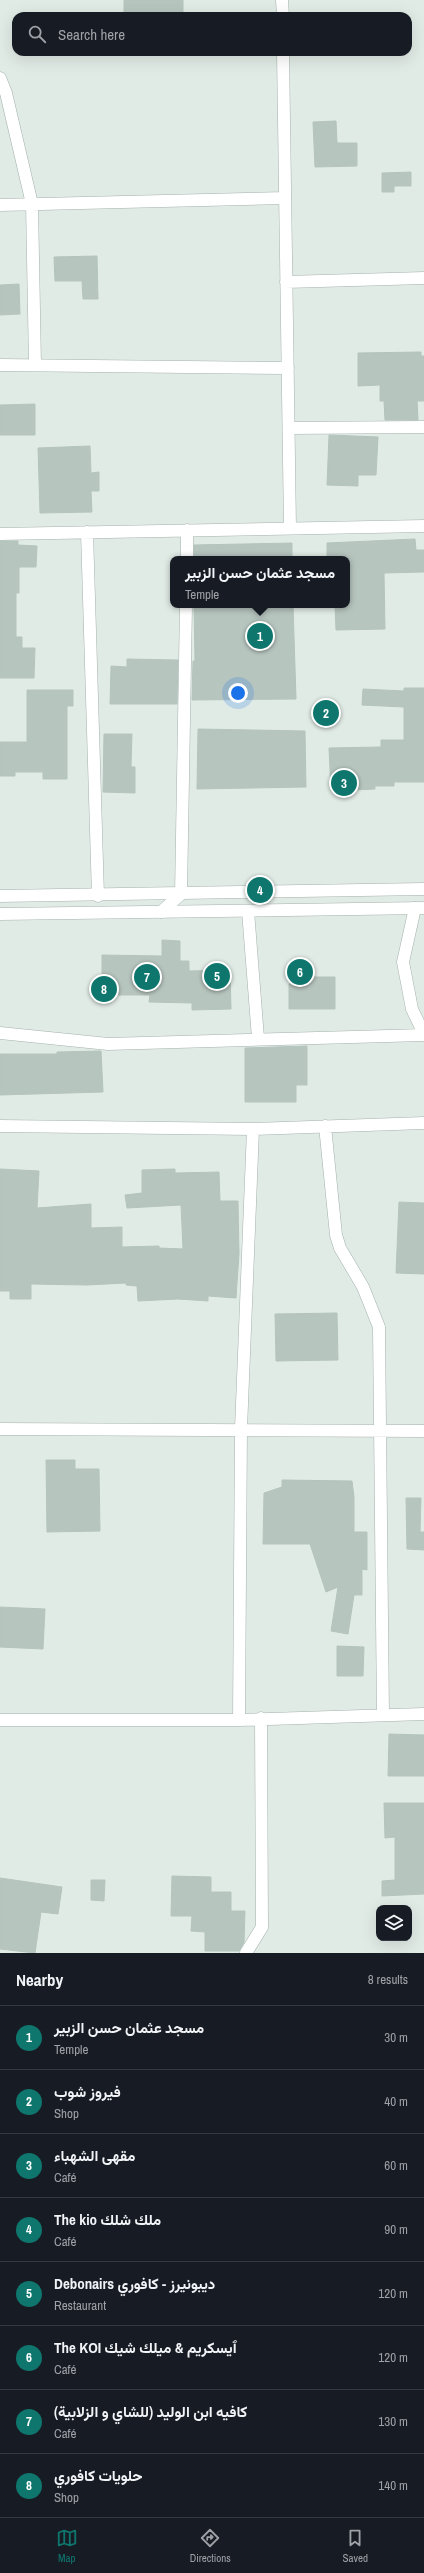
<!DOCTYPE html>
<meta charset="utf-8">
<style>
:root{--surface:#171b24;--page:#242831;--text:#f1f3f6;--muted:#9ea1a6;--line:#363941;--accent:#0f766e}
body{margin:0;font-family:"Archivo Narrow",Vazirmatn,sans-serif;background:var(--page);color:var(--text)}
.controls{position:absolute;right:12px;bottom:12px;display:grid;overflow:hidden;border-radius:8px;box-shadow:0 4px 16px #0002}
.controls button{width:36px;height:36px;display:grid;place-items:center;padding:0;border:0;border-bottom:1px solid var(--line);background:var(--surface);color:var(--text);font:20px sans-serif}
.you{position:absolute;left:238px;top:693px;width:14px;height:14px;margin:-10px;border:3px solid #fff;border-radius:50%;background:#1a73e8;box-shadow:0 0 0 6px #1a73e833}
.badge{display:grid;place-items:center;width:26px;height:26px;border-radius:50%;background:var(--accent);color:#fff;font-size:13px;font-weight:700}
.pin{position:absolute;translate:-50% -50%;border:2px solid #fff;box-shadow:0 1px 4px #0006}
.popup{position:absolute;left:170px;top:556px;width:180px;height:52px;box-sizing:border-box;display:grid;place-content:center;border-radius:8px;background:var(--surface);filter:drop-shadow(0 1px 3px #0005);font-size:13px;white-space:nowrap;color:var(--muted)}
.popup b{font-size:15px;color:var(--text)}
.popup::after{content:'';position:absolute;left:50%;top:100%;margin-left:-8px;border:8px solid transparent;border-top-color:var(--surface)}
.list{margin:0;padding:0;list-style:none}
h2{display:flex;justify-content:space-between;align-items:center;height:52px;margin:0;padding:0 16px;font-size:17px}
h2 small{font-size:13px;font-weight:400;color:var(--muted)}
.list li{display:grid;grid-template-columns:26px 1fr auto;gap:12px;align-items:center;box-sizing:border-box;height:64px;padding:0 16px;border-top:1px solid var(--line)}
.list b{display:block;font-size:15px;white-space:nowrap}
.list p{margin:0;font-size:13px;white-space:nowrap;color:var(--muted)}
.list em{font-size:13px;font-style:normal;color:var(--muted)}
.icon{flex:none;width:22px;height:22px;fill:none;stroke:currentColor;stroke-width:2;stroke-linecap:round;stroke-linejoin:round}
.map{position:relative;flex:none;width:424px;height:1953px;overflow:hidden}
.search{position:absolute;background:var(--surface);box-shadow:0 4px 16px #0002;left:12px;right:12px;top:12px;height:44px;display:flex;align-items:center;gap:10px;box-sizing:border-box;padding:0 14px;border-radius:12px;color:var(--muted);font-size:15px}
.sheet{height:564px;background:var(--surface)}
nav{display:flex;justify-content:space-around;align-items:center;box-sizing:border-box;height:56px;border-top:1px solid var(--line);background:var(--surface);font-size:11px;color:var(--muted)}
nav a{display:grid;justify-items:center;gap:2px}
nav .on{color:var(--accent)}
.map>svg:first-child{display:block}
.building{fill:#b7c5bf;stroke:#b4c4bd}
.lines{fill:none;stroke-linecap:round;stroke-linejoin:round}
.minor-casing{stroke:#a4b2ad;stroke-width:13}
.tertiary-casing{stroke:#a4b2ad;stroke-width:13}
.minor{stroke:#fff;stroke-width:12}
.tertiary{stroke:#fff;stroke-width:12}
</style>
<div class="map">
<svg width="424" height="1953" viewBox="0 0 424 1953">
<rect width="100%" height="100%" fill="#e1ebe6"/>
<!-- building -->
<path class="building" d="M124 0H183V16H124Z
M336 121 337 143H357V166L315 167 313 122Z
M411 172V186H394V192H382V173Z
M97 256 98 299H83L82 281H55L54 257Z
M19 284 20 314 0 315V285Z
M421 352V356H424V401H417L418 420H385L384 401H380V385L358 386V353Z
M35 404V435H0V405Z
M329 435 378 437 376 475H358V486L327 485Z
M90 446 91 473 99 472V491H91L92 512 40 513 38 448Z
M415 539 416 550H424V572L384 573 385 629 336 630 335 605H347V559H327V543Z
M0 541H18V545L37 546 36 567H19V593H16V637H22V648H35L34 678H0Z
M292 543V559H194V545Z
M194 605H293L296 699 192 700 193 661H195Z
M127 659 178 660 177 704H110L111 666 127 667Z
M404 688H424V782H394V786H375V789L331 791 329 748 381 747V740H404V707L362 705 363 689 404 691Z
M27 690H73V706H67V779H43V772H15V776H0V742H27Z
M198 729 305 731 306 787 197 789Z
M104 734H132L131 767H135V793L103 792Z
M162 940 180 941V961H189V971L230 970 231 1009 192 1010V1003L149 1002 150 995H102V955L162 956Z
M304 977H335V1009H289V984H304Z
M307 1046V1085H296V1102H245V1048Z
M101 1051 103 1092 0 1095V1054H57V1052Z
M0 1169 39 1171 37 1208 91 1204V1228L122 1227V1247L159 1246V1248L183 1249 181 1205 127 1208 125 1195 142 1193V1170L175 1169V1173L219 1172 220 1201H238L239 1254 236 1298 208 1296V1301L178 1299 138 1301 137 1286 126 1285V1283L87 1285 31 1284V1299H10V1291H0Z
M399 1202 424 1203V1274L396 1273Z
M337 1313 338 1360 276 1361 275 1314Z
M46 1460H75V1469H99L100 1531 47 1532Z
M282 1480 352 1481 354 1497V1532H367V1570L362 1569V1595H354L348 1634 331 1631 338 1587 326 1592 310 1544H263L264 1493 282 1487Z
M406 1498H421L420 1532H424V1550L407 1549Z
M0 1607 45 1609 43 1649 0 1647Z
M337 1646 364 1647 363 1676H337Z
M389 1734 424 1735V1776H388Z
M384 1803H424V1894L382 1896V1881L395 1880V1837L385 1838Z
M172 1876 211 1877V1892H231V1911H245L244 1942 239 1951H205V1932L191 1931 192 1916H171Z
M0 1878 62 1887 58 1914 41 1912 35 1953 0 1949Z
M91 1880H105L104 1901 91 1900Z"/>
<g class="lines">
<defs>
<path id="minor" d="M282 0 283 16
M283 52 290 528
M0 78 6 93 32 204 35 365
M0 205 285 198
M286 282 424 278
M0 365 288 368
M289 428 424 427
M87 532 98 896
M0 534 424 526
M187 559V530
M415 908 403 962 412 1009 424 1034
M248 911 258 1038
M161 912 181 894 186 605
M0 1033 108 1044 424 1035
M0 1126 253 1129 424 1123
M325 1126 336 1235 340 1248 363 1287 379 1327 383 1715
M0 1429 424 1431
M0 1720H239L424 1714
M239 1720 241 1429 253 1129
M246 1953 262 1927 261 1718"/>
<path id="tertiary" d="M0 896 424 889
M0 914 424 908"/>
</defs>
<!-- minor casing -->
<use href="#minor" class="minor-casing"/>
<!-- tertiary casing -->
<use href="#tertiary" class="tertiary-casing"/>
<!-- minor -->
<use href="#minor" class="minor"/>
<!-- tertiary -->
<use href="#tertiary" class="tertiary"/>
</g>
</svg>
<div class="controls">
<button><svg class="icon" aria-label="layers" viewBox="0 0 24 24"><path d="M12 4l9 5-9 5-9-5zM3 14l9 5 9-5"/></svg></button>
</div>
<div class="you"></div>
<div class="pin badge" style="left:260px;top:636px">1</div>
<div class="popup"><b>مسجد عثمان حسن الزبير</b>Temple</div>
<div class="pin badge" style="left:326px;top:713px">2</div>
<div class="pin badge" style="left:344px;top:783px">3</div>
<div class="pin badge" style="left:260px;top:890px">4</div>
<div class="pin badge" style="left:217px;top:976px">5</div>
<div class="pin badge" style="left:300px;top:972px">6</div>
<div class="pin badge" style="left:147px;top:977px">7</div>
<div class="pin badge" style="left:104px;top:989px">8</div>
<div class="search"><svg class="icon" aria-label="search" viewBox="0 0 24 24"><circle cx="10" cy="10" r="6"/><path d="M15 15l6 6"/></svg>Search here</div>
</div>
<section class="sheet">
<h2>Nearby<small>8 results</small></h2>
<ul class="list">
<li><span class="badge">1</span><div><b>مسجد عثمان حسن الزبير</b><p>Temple</p></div><em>30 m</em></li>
<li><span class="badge">2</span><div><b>فيروز شوب</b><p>Shop</p></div><em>40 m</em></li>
<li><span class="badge">3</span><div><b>مقهى الشهباء</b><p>Café</p></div><em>60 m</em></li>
<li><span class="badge">4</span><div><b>The kio ملك شلك</b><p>Café</p></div><em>90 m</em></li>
<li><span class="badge">5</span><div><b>Debonairs ديبونيرز - كافوري</b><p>Restaurant</p></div><em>120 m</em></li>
<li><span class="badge">6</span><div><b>The KOI ٱيسكريم &amp; ميلك شيك</b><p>Café</p></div><em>120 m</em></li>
<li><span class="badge">7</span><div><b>كافيه ابن الوليد (للشاي و الزلابية)</b><p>Café</p></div><em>130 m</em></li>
<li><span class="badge">8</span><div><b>حلويات كافوري</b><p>Shop</p></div><em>140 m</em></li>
</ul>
</section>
<nav>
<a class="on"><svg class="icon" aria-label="map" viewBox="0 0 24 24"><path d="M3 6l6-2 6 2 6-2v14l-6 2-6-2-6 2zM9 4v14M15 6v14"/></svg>Map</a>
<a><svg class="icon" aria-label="directions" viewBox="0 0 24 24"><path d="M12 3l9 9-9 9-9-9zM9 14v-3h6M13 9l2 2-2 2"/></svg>Directions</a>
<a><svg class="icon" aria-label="saved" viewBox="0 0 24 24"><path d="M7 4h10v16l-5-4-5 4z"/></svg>Saved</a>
</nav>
